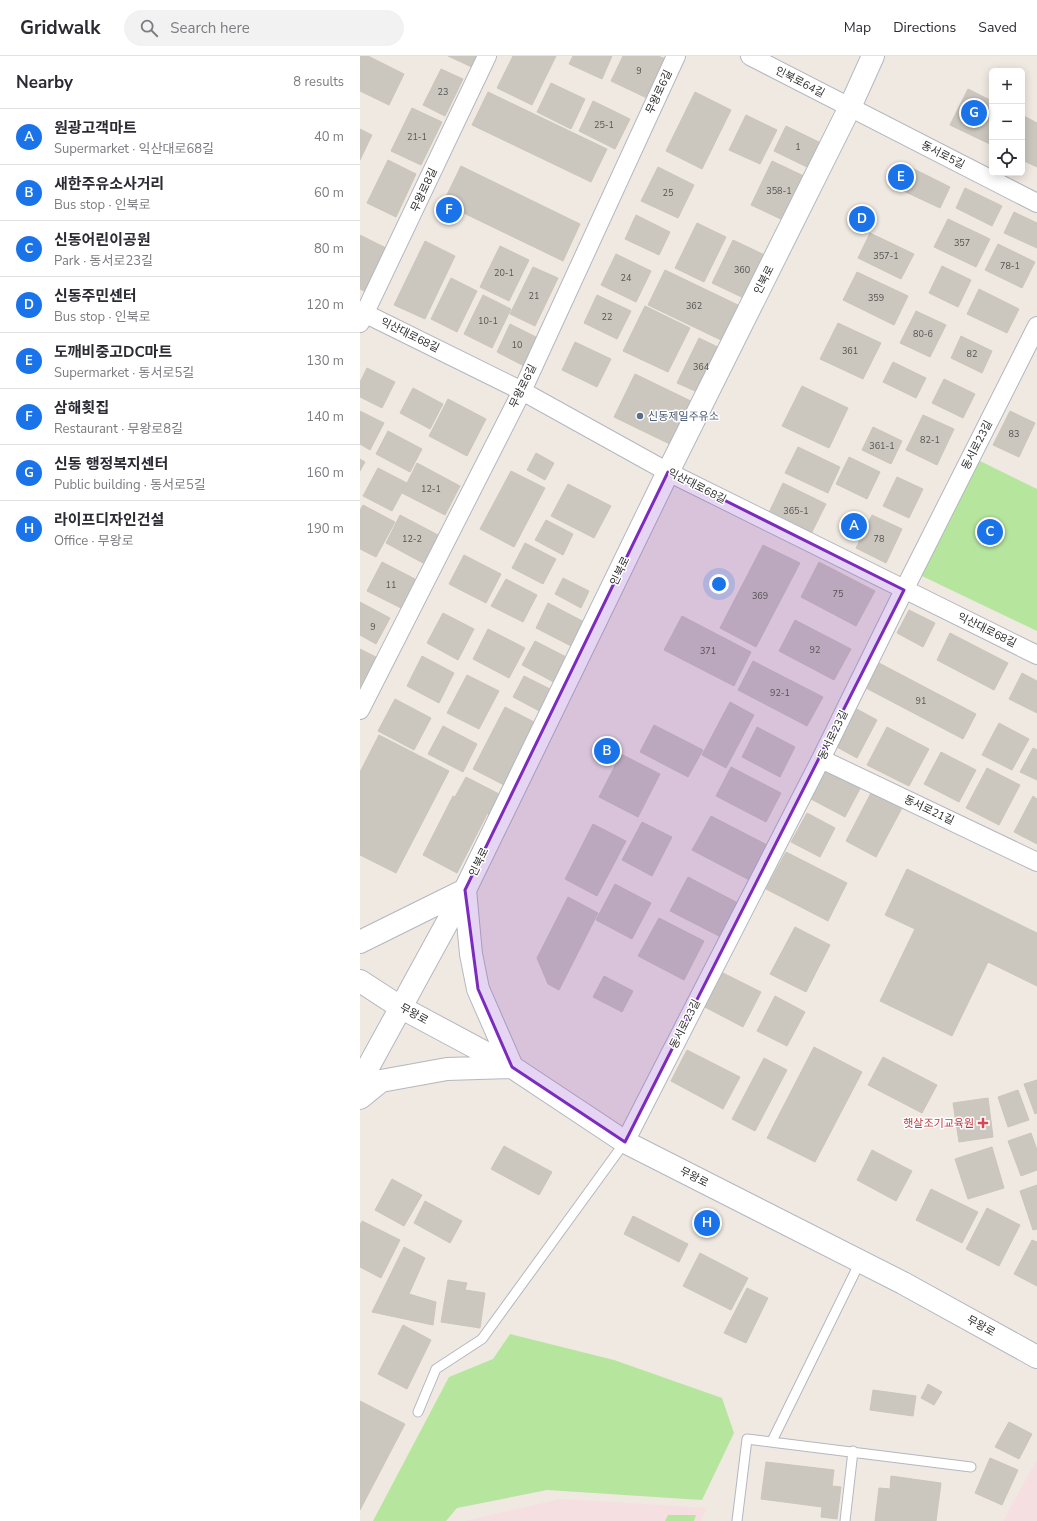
<!DOCTYPE html>
<meta charset="utf-8">
<style>
:root{--surface:#fff;--page:#f2f2f3;--text:#2b2b33;--muted:#7c7c81;--line:#e1e1e2;--accent:#1a73e8}
body{margin:0;font-family:"Nunito Sans","Noto Sans KR",sans-serif;background:var(--page);color:var(--text)}
.controls{position:absolute;right:12px;top:12px;display:grid;overflow:hidden;border-radius:6px;box-shadow:0 2px 10px #0003}
.controls button{width:36px;height:36px;display:grid;place-items:center;padding:0;border:0;border-bottom:1px solid var(--line);background:var(--surface);color:var(--text);font:20px sans-serif}
.you{position:absolute;left:359px;top:528px;width:14px;height:14px;margin:-10px;border:3px solid #fff;border-radius:50%;background:#1a73e8;box-shadow:0 0 0 6px #1a73e833}
.badge{display:grid;place-items:center;width:26px;height:26px;border-radius:50%;background:var(--accent);color:#fff;font-size:13px;font-weight:700}
.pin{position:absolute;translate:-50% -50%;border:2px solid #fff;box-shadow:0 1px 4px #0006}
.list{margin:0;padding:0;list-style:none}
h2{display:flex;justify-content:space-between;align-items:center;height:52px;margin:0;padding:0 16px;font-size:17px}
h2 small{font-size:13px;font-weight:400;color:var(--muted)}
.list li{display:grid;grid-template-columns:26px 1fr auto;gap:12px;align-items:center;box-sizing:border-box;height:56px;padding:0 16px;border-top:1px solid var(--line)}
.list b{display:block;font-size:15px;white-space:nowrap}
.list p{margin:0;font-size:13px;white-space:nowrap;color:var(--muted)}
.list em{font-size:13px;font-style:normal;color:var(--muted)}
.icon{flex:none;width:22px;height:22px;fill:none;stroke:currentColor;stroke-width:2;stroke-linecap:round;stroke-linejoin:round}
.map{position:relative;flex:none;width:677px;height:1465px;overflow:hidden}
header{display:flex;align-items:center;gap:24px;box-sizing:border-box;height:56px;padding:0 20px;background:var(--surface);border-bottom:1px solid var(--line)}
header strong{font-size:19px}
nav{display:flex;gap:22px;margin-inline-start:auto;font-size:14px}
.search{width:280px;height:36px;background:var(--page);display:flex;align-items:center;gap:10px;box-sizing:border-box;padding:0 14px;border-radius:22px;color:var(--muted);font-size:15px}
main{display:flex}
aside{flex:1;background:var(--surface)}
.map>svg:first-child{display:block}
.medical{fill:#f5dfe0}
.green{fill:#b6e59e}
.building{fill:#cbc7bf;stroke:#cbc5ba}
.lines{fill:none;stroke-linecap:round;stroke-linejoin:round}
.service-casing{stroke:#b4b7c1;stroke-width:11}
.minor-casing{stroke:#b4b7c1;stroke-width:20}
.tertiary-casing{stroke:#b4b7c1;stroke-width:24}
.service{stroke:#fff;stroke-width:9}
.minor{stroke:#fff;stroke-width:18}
.tertiary{stroke:#fff;stroke-width:22}
.marked{fill:#7b2cbf;fill-opacity:0.2;stroke:#7b2cbf;stroke-width:3;stroke-linejoin:round}
.service-dot{fill:#5c6f8a;stroke:#fff;stroke-width:1.5}
.health-dot{fill:#e0444e;stroke:#fff;stroke-width:1.5}
.labels{text-anchor:middle;dominant-baseline:central;stroke-width:3;stroke-linejoin:round;paint-order:stroke}
.number-label{font-size:9px;fill:#555452}
.street-label{font-size:11px;fill:#2e2e2e;stroke:#fff}
.service-label{font-size:11px;fill:#4e5e75;stroke:#fff;text-anchor:start}
.health-label{font-size:11px;fill:#be3a42;stroke:#fff;text-anchor:end}
</style>
<header>
<strong>Gridwalk</strong>
<div class="search"><svg class="icon" aria-label="search" viewBox="0 0 24 24"><circle cx="10" cy="10" r="6"/><path d="M15 15l6 6"/></svg>Search here</div>
<nav><a>Map</a><a>Directions</a><a>Saved</a></nav>
</header>
<main>
<aside>
<h2>Nearby<small>8 results</small></h2>
<ul class="list">
<li><span class="badge">A</span><div><b>원광고객마트</b><p>Supermarket · 익산대로68길</p></div><em>40 m</em></li>
<li><span class="badge">B</span><div><b>새한주유소사거리</b><p>Bus stop · 인북로</p></div><em>60 m</em></li>
<li><span class="badge">C</span><div><b>신동어린이공원</b><p>Park · 동서로23길</p></div><em>80 m</em></li>
<li><span class="badge">D</span><div><b>신동주민센터</b><p>Bus stop · 인북로</p></div><em>120 m</em></li>
<li><span class="badge">E</span><div><b>도깨비중고DC마트</b><p>Supermarket · 동서로5길</p></div><em>130 m</em></li>
<li><span class="badge">F</span><div><b>삼해횟집</b><p>Restaurant · 무왕로8길</p></div><em>140 m</em></li>
<li><span class="badge">G</span><div><b>신동 행정복지센터</b><p>Public building · 동서로5길</p></div><em>160 m</em></li>
<li><span class="badge">H</span><div><b>라이프디자인건설</b><p>Office · 무왕로</p></div><em>190 m</em></li>
</ul>
</aside>
<div class="map">
<svg width="677" height="1465" viewBox="0 0 677 1465">
<rect width="100%" height="100%" fill="#efe9e1"/>
<!-- medical -->
<path class="medical" d="M677 1404V1465H643Z
M201 1443 347 1452 341 1465H104Z"/>
<!-- green -->
<path class="green" d="M618 404 677 433V575L562 520Z
M150 1278 254 1304 362 1342 374 1377 342 1444 187 1434 97 1452 86 1465H13L89 1321 133 1303Z
M308 1459H336L334 1465H305Z"/>
<!-- building -->
<path class="building" d="M0 0H8L44 18 29 49 0 35Z
M88 0H120L114 12Z
M153 0H196L172 49 137 32Z
M213 0H252L242 23 209 8Z
M263 0H298L308 4 289 43 251 25Z
M81 13 103 23 85 60 63 49Z
M191 27 225 43 211 73 177 56Z
M608 33 632 45V89L590 69Z
M128 36 247 93 231 126 112 69Z
M335 36 371 54 342 113 306 95Z
M233 45 270 63 255 93 219 75Z
M52 52 82 66 61 109 31 95Z
M386 59 417 74 400 108 369 94Z
M662 59 677 67V111L662 104Z
M426 70 461 87 449 112 414 95Z
M0 73 12 79 0 104Z
M28 104 56 118 36 161 7 147Z
M412 105 446 121 425 165 391 149Z
M546 109 590 131 580 152 535 131Z
M101 110 220 168 203 205 83 147Z
M298 111 334 129 318 162 281 145Z
M605 132 642 150 632 170 596 152Z
M654 156 677 167V192L644 177Z
M276 159 310 176 299 199 265 183Z
M588 163 630 183 616 211 574 191Z
M337 167 366 181 344 226 315 212Z
M510 177 554 198 541 223 498 202Z
M0 179 30 194 9 238 0 233Z
M373 184 411 202 390 245 352 227Z
M65 185 95 200 65 263 34 249Z
M638 188 675 206 662 232 625 214Z
M140 190 169 204 149 245 120 231Z
M256 198 291 215 276 246 241 229Z
M582 210 611 224 598 251 569 237Z
M173 211 198 222 175 270 150 258Z
M305 214 380 250 363 285 288 249Z
M497 216 548 240 534 269 483 244Z
M91 222 117 235 97 276 71 263Z
M619 233 659 253 647 277 607 258Z
M123 239 151 253 132 292 104 278Z
M237 239 271 255 257 283 224 267Z
M285 250 330 272 308 316 263 295Z
M556 255 586 269 570 301 540 287Z
M478 267 521 287 503 323 460 303Z
M150 268 178 282 164 310 137 296Z
M601 280 632 295 622 317 591 302Z
M339 282 366 295 344 339 317 327Z
M215 286 251 303 237 331 202 314Z
M533 306 566 322 556 342 523 326Z
M7 312 35 326 22 352 0 341V326Z
M275 318 337 348 316 391 254 361Z
M584 323 615 338 603 362 572 347Z
M442 330 488 352 469 392 422 370Z
M53 332 83 348 70 373 40 357Z
M88 343 126 363 107 400 69 380Z
M0 355 24 367 10 394 0 388Z
M650 355 675 367 659 401 633 389Z
M563 359 594 373 577 409 546 394Z
M513 371 542 385 531 408 502 394Z
M28 375 62 393 50 416 16 398Z
M438 391 480 411 468 437 425 417Z
M176 397 194 407 185 424 167 414Z
M489 401 520 416 507 443 476 428Z
M0 403 5 406 0 415Z
M57 407 100 430 85 459 42 437Z
M18 412 47 427 32 455 3 440Z
M151 415 185 432 154 491 120 473Z
M537 421 563 433 549 462 523 450Z
M423 427 466 448 448 484 406 463Z
M208 428 251 450 234 482 191 460Z
M3 449 35 466 16 501 0 493V454Z
M40 459 78 479 63 507 26 487Z
M512 459 542 473 526 507 496 492Z
M186 464 213 478 203 499 175 484Z
M165 487 196 503 183 528 152 512Z
M403 489 440 507 396 591 360 572Z
M104 499 141 518 126 547 89 528Z
M22 506 55 523 41 552 7 535Z
M459 506 515 535 496 570 441 541Z
M203 522 229 535 221 552 195 538Z
M146 523 177 539 163 566 131 550Z
M0 546 30 562 16 588 0 579Z
M188 547 228 568 215 592 176 572Z
M549 554 575 567 563 591 537 577Z
M83 557 114 573 98 604 67 587Z
M322 560 391 596 374 630 304 594Z
M435 564 491 593 474 624 419 595Z
M128 573 165 592 149 622 113 603Z
M590 577 648 607 634 634 577 604Z
M175 585 214 605 201 630 162 609Z
M0 593 18 602 0 636Z
M62 600 94 617 79 647 47 630Z
M393 605 463 641 447 670 378 634Z
M519 607 616 658 603 683 506 632Z
M662 617 677 625V657L649 643Z
M107 619 139 635 119 673 87 657Z
M164 620 198 637 187 659 153 641Z
M35 643 71 662 54 694 18 675Z
M370 646 394 659 366 712 342 699Z
M145 651 178 668 146 730 113 713Z
M495 652 517 664 497 702 475 690Z
M639 667 669 683 652 714 622 699Z
M294 669 343 694 328 721 280 696Z
M83 670 117 688 103 716 68 698Z
M397 671 435 691 420 721 382 701Z
M527 671 569 693 549 730 507 709Z
M19 679 89 715 36 817 0 799V716Z
M673 692 677 694V724L660 716Z
M581 696 616 714 599 746 564 728Z
M261 698 300 718 278 761 239 741Z
M371 711 421 737 406 766 356 740Z
M468 711 502 729 485 761 451 743Z
M627 712 660 729 639 769 606 752Z
M106 721 143 740 132 760 95 741Z
M513 733 543 750 516 801 486 785Z
M93 740 127 758 97 817 63 799Z
M673 740 677 743V788L654 776Z
M447 757 475 772 460 801 431 786Z
M351 760 413 792 395 827 332 794Z
M282 766 312 781 292 820 262 804Z
M233 768 266 785 237 840 205 823Z
M426 796 487 827 468 865 406 833Z
M547 813 677 877V930L628 906 592 980 520 945 555 873 525 859Z
M328 821 378 847 361 881 310 855Z
M255 828 291 847 272 883 236 864Z
M208 841 238 857 199 934 188 928 177 902Z
M299 862 344 885 324 924 278 900Z
M435 871 470 889 446 936 410 918Z
M359 915 401 936 383 971 341 949Z
M244 920 273 935 262 956 233 941Z
M415 940 445 956 427 990 397 975Z
M454 991 502 1016 455 1106 407 1082Z
M327 994 380 1021 363 1053 311 1025Z
M523 1001 577 1029 562 1057 508 1029Z
M404 1002 427 1014 395 1075 372 1063Z
M677 1024V1057L675 1058 664 1028Z
M658 1034 669 1064 648 1071 638 1041Z
M628 1042 633 1081 599 1086 593 1047Z
M671 1077 677 1094V1114L661 1120 648 1085Z
M144 1090 192 1116 179 1139 131 1113Z
M632 1091 644 1132 608 1143 595 1103Z
M512 1094 552 1115 536 1145 497 1124Z
M32 1123 62 1139 44 1170 15 1154Z
M677 1129V1173L673 1174 660 1135Z
M571 1133 618 1156 602 1187 556 1164Z
M65 1145 102 1165 90 1187 54 1167Z
M627 1152 660 1169 639 1210 606 1193Z
M273 1160 328 1188 319 1206 264 1178Z
M2 1165 40 1184 21 1222 0 1211V1169Z
M672 1184 677 1186V1230L654 1218Z
M44 1191 65 1202 49 1238 76 1246 73 1269 12 1256Z
M340 1197 388 1222 371 1254 323 1230Z
M88 1224 107 1227 105 1234 125 1237 120 1272 81 1266Z
M387 1232 408 1242 386 1287 364 1277Z
M43 1269 71 1284 47 1333 18 1318Z
M568 1328 582 1336 574 1349 561 1342Z
M513 1334 556 1340 553 1360 510 1354Z
M0 1345 45 1368 0 1454Z
M649 1366 672 1378 659 1403 635 1391Z
M630 1402 658 1414 642 1449 615 1437Z
M406 1406 474 1414 472 1430 481 1431 477 1463 461 1461 462 1451 401 1443Z
M531 1420 581 1427 576 1465H515L519 1432 530 1433Z"/>
<g class="lines">
<defs>
<path id="service" d="M58 1356 76 1313 122 1283 265 1086
M412 1385 500 1206
M377 1465 387 1383 611 1411
M485 1465 493 1395"/>
<path id="minor" d="M390 0 677 147
M0 255 162 335 308 416 677 599
M0 267 127 0
M0 654 162 335 316 0
M461 703 677 806
M265 1086 461 703 544 534 677 270"/>
<path id="tertiary" d="M105 834 111 898 118 933 152 1011
M0 886 105 834
M0 925 40 951 152 1011 265 1086 543 1227 677 1301
M0 1026 105 834 308 416 490 51 513 0
M0 1042 21 1025 87 1013 151 1011"/>
</defs>
<!-- service casing -->
<use href="#service" class="service-casing"/>
<!-- minor casing -->
<use href="#minor" class="minor-casing"/>
<!-- tertiary casing -->
<use href="#tertiary" class="tertiary-casing"/>
<!-- service -->
<use href="#service" class="service"/>
<!-- minor -->
<use href="#minor" class="minor"/>
<!-- tertiary -->
<use href="#tertiary" class="tertiary"/>
</g>
<!-- marked area -->
<path class="marked" d="M308 416 544 534 265 1086 152 1011 118 933 105 834Z"/>
<!-- markers -->
<circle class="service-dot" cx="280" cy="360" r="4"/>
<path class="health-dot" d="M621 1061h4v4h4v4h-4v4h-4v-4h-4v-4h4z"/>
<g class="labels">
<!-- number labels -->
<g class="number-label">
<text x="279" y="15">9</text>
<text x="83" y="36">23</text>
<text x="244" y="69">25-1</text>
<text x="57" y="81">21-1</text>
<text x="438" y="91">1</text>
<text x="419" y="135">358-1</text>
<text x="308" y="137">25</text>
<text x="602" y="187">357</text>
<text x="526" y="200">357-1</text>
<text x="650" y="210">78-1</text>
<text x="382" y="214">360</text>
<text x="144" y="217">20-1</text>
<text x="266" y="222">24</text>
<text x="174" y="240">21</text>
<text x="516" y="242">359</text>
<text x="334" y="250">362</text>
<text x="247" y="261">22</text>
<text x="128" y="265">10-1</text>
<text x="563" y="278">80-6</text>
<text x="157" y="289">10</text>
<text x="490" y="295">361</text>
<text x="612" y="298">82</text>
<text x="341" y="311">364</text>
<text x="654" y="378">83</text>
<text x="570" y="384">82-1</text>
<text x="522" y="390">361-1</text>
<text x="71" y="433">12-1</text>
<text x="436" y="455">365-1</text>
<text x="52" y="483">12-2</text>
<text x="519" y="483">78</text>
<text x="31" y="529">11</text>
<text x="478" y="538">75</text>
<text x="400" y="540">369</text>
<text x="13" y="571">9</text>
<text x="455" y="594">92</text>
<text x="348" y="595">371</text>
<text x="420" y="637">92-1</text>
<text x="561" y="645">91</text>
</g>
<!-- street labels -->
<g class="street-label">
<text transform="translate(440 26) rotate(27)">인북로64길</text>
<text transform="translate(299 36) rotate(-65)">무왕로6길</text>
<text transform="translate(583 99) rotate(27)">동서로5길</text>
<text transform="translate(64 134) rotate(-65)">무왕로8길</text>
<text transform="translate(404 224) rotate(-63)">인북로</text>
<text transform="translate(50 279) rotate(26)">익산대로68길</text>
<text transform="translate(163 330) rotate(-64)">무왕로6길</text>
<text transform="translate(617 389) rotate(-63)">동서로23길</text>
<text transform="translate(337 430) rotate(27)">익산대로68길</text>
<text transform="translate(260 515) rotate(-64)">인북로</text>
<text transform="translate(627 574) rotate(26)">익산대로68길</text>
<text transform="translate(473 679) rotate(-64)">동서로23길</text>
<text transform="translate(569 754) rotate(25)">동서로21길</text>
<text transform="translate(119 806) rotate(-64)">인북로</text>
<text transform="translate(54 958) rotate(29)">무왕로</text>
<text transform="translate(325 968) rotate(-63)">동서로23길</text>
<text transform="translate(334 1121) rotate(27)">무왕로</text>
<text transform="translate(621 1270) rotate(29)">무왕로</text>
</g>
<!-- service labels -->
<g class="service-label">
<text x="288" y="360">신동제일주유소</text>
</g>
<!-- health labels -->
<g class="health-label">
<text x="614" y="1067">햇살조기교육원</text>
</g>
</g>
</svg>
<div class="controls">
<button>+</button>
<button>−</button>
<button><svg class="icon" aria-label="locate" viewBox="0 0 24 24"><circle cx="12" cy="12" r="6"/><path d="M12 2v4M12 18v4M2 12h4M18 12h4"/></svg></button>
</div>
<div class="you"></div>
<div class="pin badge" style="left:494px;top:470px">A</div>
<div class="pin badge" style="left:247px;top:695px">B</div>
<div class="pin badge" style="left:630px;top:476px">C</div>
<div class="pin badge" style="left:502px;top:163px">D</div>
<div class="pin badge" style="left:541px;top:121px">E</div>
<div class="pin badge" style="left:89px;top:154px">F</div>
<div class="pin badge" style="left:614px;top:57px">G</div>
<div class="pin badge" style="left:347px;top:1167px">H</div>
</div>
</main>
